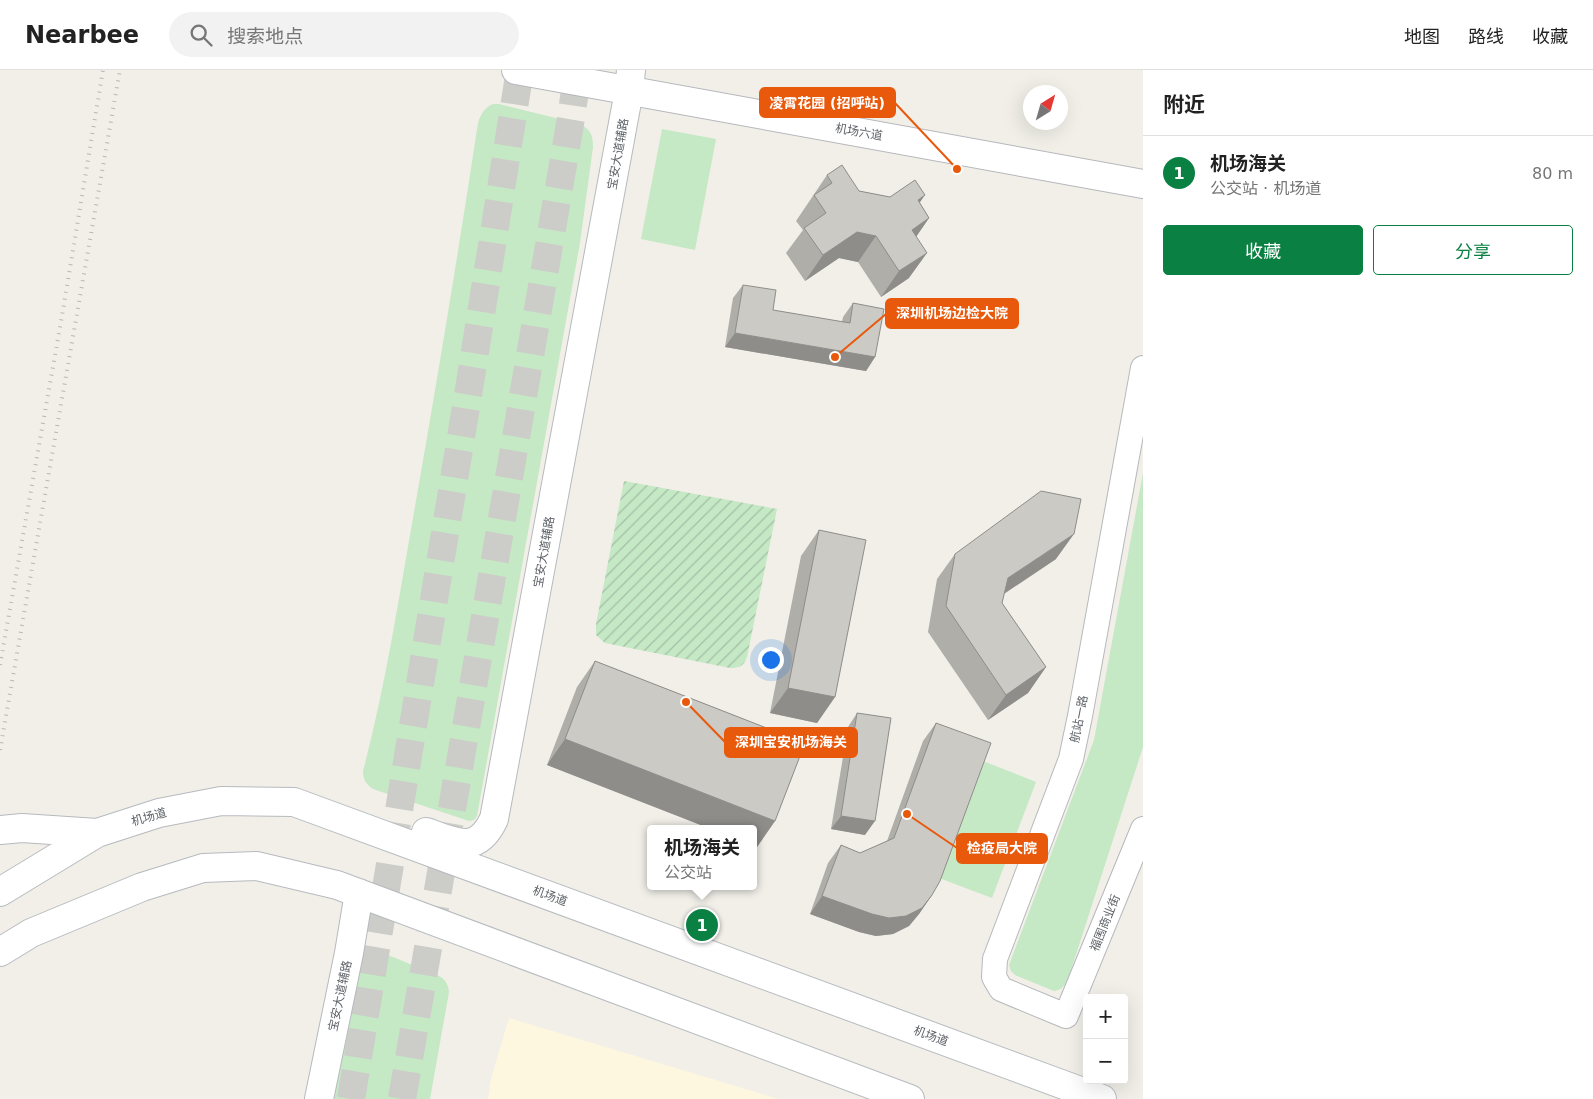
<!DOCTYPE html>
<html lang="zh">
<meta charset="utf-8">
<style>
:root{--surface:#fff;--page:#f2f2f2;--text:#222;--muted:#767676;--line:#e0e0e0;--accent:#0b8043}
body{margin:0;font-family:"DejaVu Sans","Noto Sans SC",sans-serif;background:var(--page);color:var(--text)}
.controls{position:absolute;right:15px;bottom:15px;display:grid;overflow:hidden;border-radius:5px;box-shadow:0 5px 20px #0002}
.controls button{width:45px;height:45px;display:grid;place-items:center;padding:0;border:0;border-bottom:1px solid var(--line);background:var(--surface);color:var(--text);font:25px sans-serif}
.compass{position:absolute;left:1023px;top:15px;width:45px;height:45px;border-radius:50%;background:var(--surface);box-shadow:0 5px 20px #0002;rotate:37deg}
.you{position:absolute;left:770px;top:589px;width:18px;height:18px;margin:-12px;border:4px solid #fff;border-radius:50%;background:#1a73e8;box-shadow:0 0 0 8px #1a73e833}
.badge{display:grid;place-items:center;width:32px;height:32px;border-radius:50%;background:var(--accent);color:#fff;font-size:16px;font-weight:700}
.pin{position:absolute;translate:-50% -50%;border:2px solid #fff;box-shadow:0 1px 5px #0006}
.popup{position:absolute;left:647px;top:755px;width:110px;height:65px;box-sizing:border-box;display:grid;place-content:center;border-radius:5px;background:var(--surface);filter:drop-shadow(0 1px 4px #0005);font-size:16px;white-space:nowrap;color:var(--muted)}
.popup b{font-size:19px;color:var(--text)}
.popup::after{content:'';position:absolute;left:50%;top:100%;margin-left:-10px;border:10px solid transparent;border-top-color:var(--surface)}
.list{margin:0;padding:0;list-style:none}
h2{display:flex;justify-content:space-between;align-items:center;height:65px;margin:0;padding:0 20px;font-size:21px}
h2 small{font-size:16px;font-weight:400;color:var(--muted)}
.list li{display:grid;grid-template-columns:32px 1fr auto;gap:15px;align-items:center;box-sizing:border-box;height:75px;padding:0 20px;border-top:1px solid var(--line)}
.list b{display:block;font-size:19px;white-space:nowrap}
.list p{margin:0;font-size:16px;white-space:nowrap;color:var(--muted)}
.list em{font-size:16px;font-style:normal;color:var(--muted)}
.actions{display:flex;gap:10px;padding:15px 20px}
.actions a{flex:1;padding:11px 0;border:1px solid var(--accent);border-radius:5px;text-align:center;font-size:18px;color:var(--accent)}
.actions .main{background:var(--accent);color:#fff}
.icon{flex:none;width:28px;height:28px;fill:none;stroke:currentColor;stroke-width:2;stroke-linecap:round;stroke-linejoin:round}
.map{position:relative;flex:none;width:1143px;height:1029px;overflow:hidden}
header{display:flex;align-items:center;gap:30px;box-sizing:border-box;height:70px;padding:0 25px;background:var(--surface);border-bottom:1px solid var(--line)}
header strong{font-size:24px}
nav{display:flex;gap:28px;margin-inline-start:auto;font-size:18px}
.search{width:350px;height:45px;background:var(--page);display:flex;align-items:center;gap:12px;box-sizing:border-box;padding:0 18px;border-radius:28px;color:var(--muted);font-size:19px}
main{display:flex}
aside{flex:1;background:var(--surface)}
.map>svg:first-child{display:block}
.commercial{fill:#fef7e0}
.grass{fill:#c5e8c5}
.garden{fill:url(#garden-furrows)}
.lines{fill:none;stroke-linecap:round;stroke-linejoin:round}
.primary-tunnel{stroke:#ccccc8;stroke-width:28;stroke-dasharray:28 14;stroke-linecap:butt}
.minor-casing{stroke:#b5b8bc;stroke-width:26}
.tertiary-casing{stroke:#b5b8bc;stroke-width:30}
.secondary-casing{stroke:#b6babf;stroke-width:30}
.minor{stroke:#fff;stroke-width:24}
.tertiary{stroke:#fff;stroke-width:28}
.secondary{stroke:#fff;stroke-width:28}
.rail{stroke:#b6b7b8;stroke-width:4;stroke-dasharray:1 6;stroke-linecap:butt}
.wall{fill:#afaea9}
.shaded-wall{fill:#8f8d8a}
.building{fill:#cccac5;stroke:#8f8d8a}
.labels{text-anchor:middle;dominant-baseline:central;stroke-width:4;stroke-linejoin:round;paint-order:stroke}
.street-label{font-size:12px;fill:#5f6368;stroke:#fff}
.leader{fill:none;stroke:#e8590c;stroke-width:2}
.callout-dot{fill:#e8590c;stroke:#fff;stroke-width:2}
.callout{fill:#e8590c;stroke:#e8590c;stroke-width:2}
.callout-label{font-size:14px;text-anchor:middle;font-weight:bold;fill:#fff}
</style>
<header>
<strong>Nearbee</strong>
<div class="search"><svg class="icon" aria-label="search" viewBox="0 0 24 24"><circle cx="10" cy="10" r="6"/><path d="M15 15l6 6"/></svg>搜索地点</div>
<nav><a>地图</a><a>路线</a><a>收藏</a></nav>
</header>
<main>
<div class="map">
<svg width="1143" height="1029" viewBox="0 0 1143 1029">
<defs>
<pattern id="garden-furrows" width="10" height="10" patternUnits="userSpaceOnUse" patternTransform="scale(1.25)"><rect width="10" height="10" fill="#c5e8c5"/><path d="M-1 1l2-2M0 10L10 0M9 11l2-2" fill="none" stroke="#a3c0a4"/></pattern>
</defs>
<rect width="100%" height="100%" fill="#f1efe8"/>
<!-- commercial -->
<path class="commercial" d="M509 948 779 1029H488L491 1009Z"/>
<!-- grass -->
<path class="grass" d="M493 34H499L580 54C591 60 593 65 593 77L580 173 477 746 474 750 469 751 373 719C366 714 363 710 363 701 385 618 398 533 413 448 436 317 458 185 478 53 481 44 484 38 493 34Z
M662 59 716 69 695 180 641 169Z
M1143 403V677L1070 903C1067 911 1064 920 1054 921L1015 905 1011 901 1009 895 1094 670Z
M983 691 1036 712 992 828 939 808Z
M373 884 388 885 437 905C445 909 448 913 449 922L430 1029H329L358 891Z"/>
<!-- garden -->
<path class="garden" d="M624 411 777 439 747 587C744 596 739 598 730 598L605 573 596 565V554Z"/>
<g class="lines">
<!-- primary-tunnel -->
<path class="primary-tunnel" d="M351 1029 469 319 520 0
M402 1029 571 48 578 0"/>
<defs>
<path id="minor" d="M1143 298 1080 646 1071 689 995 889 994 907 1001 919 1066 946 1143 759"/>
<path id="tertiary" d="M516 0 1143 114"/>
<path id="secondary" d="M0 760 22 758 97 763
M426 762C457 773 477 785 494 749L629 21 631 0
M0 822 97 763 159 743 221 731 294 732 1102 1029
M0 882 31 863 142 817 203 798 257 796 337 815 910 1029
M319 1029 349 883 359 823"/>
</defs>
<!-- minor casing -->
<use href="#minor" class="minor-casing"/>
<!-- tertiary casing -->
<use href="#tertiary" class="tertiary-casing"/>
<!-- secondary casing -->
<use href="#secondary" class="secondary-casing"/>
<!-- minor -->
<use href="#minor" class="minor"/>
<!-- tertiary -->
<use href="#tertiary" class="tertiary"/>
<!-- secondary -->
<use href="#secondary" class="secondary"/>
<!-- rail -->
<path class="rail" d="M0 595 62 246 103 0
M0 680 120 0"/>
</g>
<!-- wall -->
<path class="wall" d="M827 105 859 121 920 133 929 148 916 167 909 208 881 227 858 192 839 188 805 211 786 183 803 160 796 151Z
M743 215 773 240 842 252 843 247 853 233 875 287 866 301 725 277 733 228Z
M819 460 835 627 817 653 770 643 801 486Z
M955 484 1056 489 1004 524 1002 533 1046 597 1028 623 988 650 928 562 937 509Z
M595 591 805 673 775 751 757 777 753 775V759H711L547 695 577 617Z
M857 643 865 765 831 759 848 657Z
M936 653 932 825 919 844 909 856 893 864 876 866 859 862 810 844 828 793 841 775 860 783 887 771 923 671Z"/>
<!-- shaded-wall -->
<path class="shaded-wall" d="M925 125 907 151 918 130Z
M929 148 911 174 912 160Z
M857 162 876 166 858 192 839 188 805 211 823 185Z
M927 183 909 208 881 227 899 201Z
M735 263 875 287 866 301 725 277Z
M1074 464 1056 489 990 533 1008 508Z
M1046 597 1028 623 988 650 1006 625Z
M788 618 835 627 817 653 770 643Z
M565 669 775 751 757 777 753 775V759H711L547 695Z
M841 746 875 751 865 765 831 759Z
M932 825 919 844 909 856 893 864 876 866 859 862 810 844 822 826Z"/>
<!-- building -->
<path class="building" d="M842 95 859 121 890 127 915 110 925 125 918 130 929 148 912 160 927 183 899 201 876 166 857 162 823 185 804 158 826 143 814 125 832 113 827 105Z
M743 215 776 220 773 240 850 253 853 233 884 239 875 287 735 263Z
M1041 421 1081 429 1074 464 1008 508 1002 533 1046 597 1006 625 946 536 955 484Z
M819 460 866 470 835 627 788 618Z
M595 591 805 673 775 751 565 669Z
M857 643 891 648 875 751 841 746Z
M936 653 991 673 940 811 932 825 922 838 906 846 889 848 872 844 822 826 841 775 860 783 894 768Z"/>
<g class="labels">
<!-- street labels -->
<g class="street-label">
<text transform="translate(859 62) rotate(10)">机场六道</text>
<text transform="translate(618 84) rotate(-80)">宝安大道辅路</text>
<text transform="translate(544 482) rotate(-80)">宝安大道辅路</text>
<text transform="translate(1079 649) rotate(-79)">航站一路</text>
<text transform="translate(149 747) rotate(-16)">机场道</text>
<text transform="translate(550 826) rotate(20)">机场道</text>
<text transform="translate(1105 853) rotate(-68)">福围商业街</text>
<text transform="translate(340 926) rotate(-78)">宝安大道辅路</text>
<text transform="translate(931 966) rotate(20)">机场道</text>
</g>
</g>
<!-- callouts -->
<path class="leader" d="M957 99L895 33M835 287L886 244M686 632L725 672M907 744L957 778"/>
<g class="callout-dot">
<circle cx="957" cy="99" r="5"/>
<circle cx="835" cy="287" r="5"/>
<circle cx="686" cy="632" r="5"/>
<circle cx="907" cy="744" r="5"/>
</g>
<g class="callout">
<rect x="760" y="18" width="135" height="29" rx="5"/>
<rect x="886" y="229" width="132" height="29" rx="5"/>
<rect x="725" y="658" width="132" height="29" rx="5"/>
<rect x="957" y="764" width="90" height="29" rx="5"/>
</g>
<g class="callout-label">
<text x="827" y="38">凌霄花园 (招呼站)</text>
<text x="952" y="248">深圳机场边检大院</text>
<text x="791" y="677">深圳宝安机场海关</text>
<text x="1002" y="783">检疫局大院</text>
</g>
</svg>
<div class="controls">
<button>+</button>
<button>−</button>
</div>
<svg class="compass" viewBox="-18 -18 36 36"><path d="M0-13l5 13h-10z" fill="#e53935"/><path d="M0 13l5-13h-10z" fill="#767676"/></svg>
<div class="you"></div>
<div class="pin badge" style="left:702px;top:855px">1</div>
<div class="popup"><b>机场海关</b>公交站</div>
</div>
<aside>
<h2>附近<small></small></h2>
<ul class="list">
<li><span class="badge">1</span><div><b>机场海关</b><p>公交站 · 机场道</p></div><em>80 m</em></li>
</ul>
<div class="actions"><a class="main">收藏</a><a>分享</a></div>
</aside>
</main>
